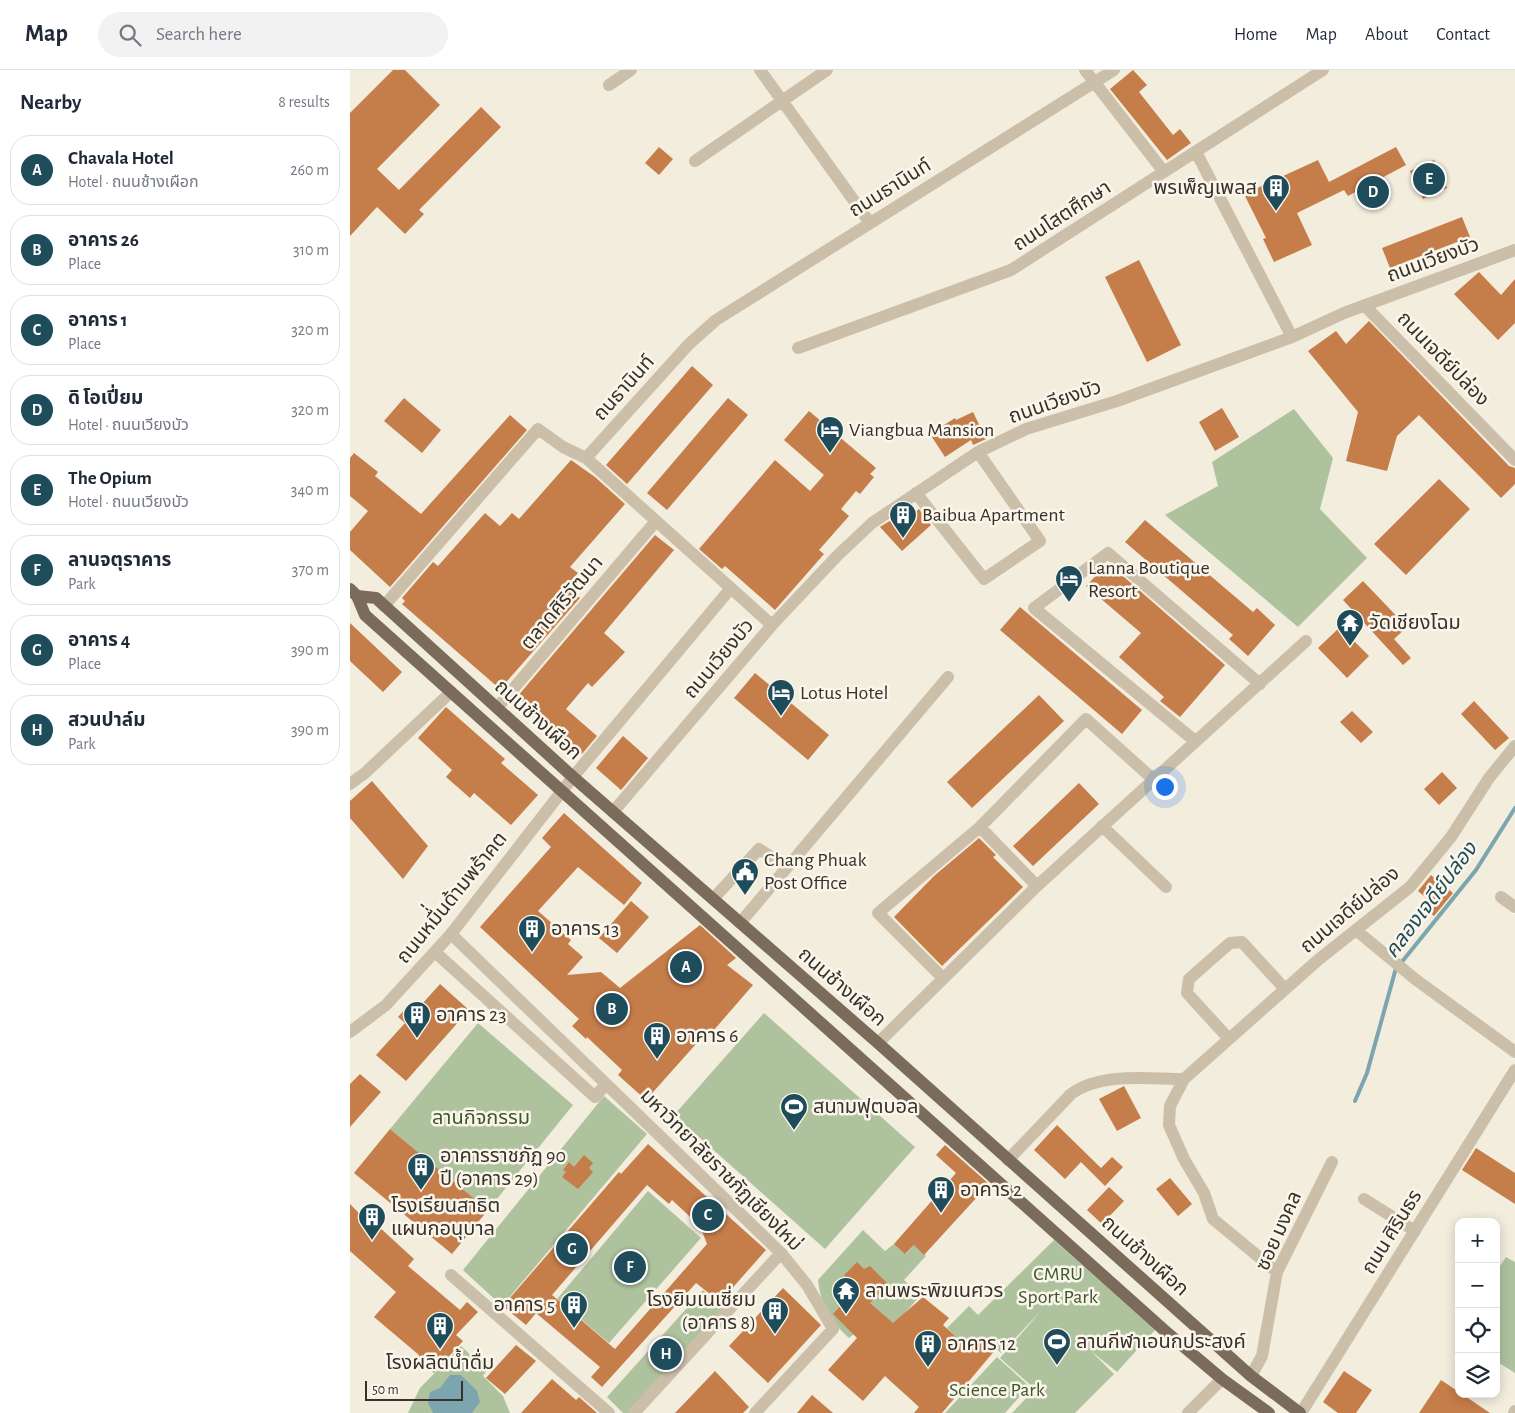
<!DOCTYPE html>
<meta charset="utf-8">
<style>
:root{--surface:#fff;--page:#f2f2f3;--text:#1f2937;--muted:#747a83;--line:#e0e1e3;--accent:#1f4c5a}
body{margin:0;font-family:"Alegreya Sans","Noto Sans Thai",sans-serif;background:var(--page);color:var(--text)}
.controls{position:absolute;right:15px;bottom:15px;display:grid;overflow:hidden;border-radius:10px;box-shadow:0 2px 12px #0003}
.controls button{width:45px;height:45px;display:grid;place-items:center;padding:0;border:0;border-bottom:1px solid var(--line);background:var(--surface);color:var(--text);font:25px sans-serif}
.scale{position:absolute;left:15px;bottom:12px;width:98px;box-sizing:border-box;padding-left:5px;border:2px solid #383129;border-top:0;font-size:14px;line-height:18px;white-space:nowrap;color:#383129;-webkit-text-stroke:4px #faf6eb;paint-order:stroke}
.you{position:absolute;left:814px;top:716px;width:18px;height:18px;margin:-12px;border:4px solid #fff;border-radius:50%;background:#1a73e8;box-shadow:0 0 0 8px #1a73e833}
.badge{display:grid;place-items:center;width:32px;height:32px;border-radius:50%;background:var(--accent);color:#fff;font-size:16px;font-weight:700}
.pin{position:absolute;translate:-50% -50%;border:2px solid #fff;box-shadow:0 1px 5px #0006}
.list{margin:0;padding:0;list-style:none}
h2{display:flex;justify-content:space-between;align-items:center;height:65px;margin:0;padding:0 20px;font-size:21px}
h2 small{font-size:16px;font-weight:400;color:var(--muted)}
.list li{display:grid;grid-template-columns:32px 1fr auto;gap:15px;align-items:center;box-sizing:border-box;height:70px;margin:0 10px 10px;padding:0 10px;border:1px solid var(--line);border-radius:20px}
.list b{display:block;font-size:19px;white-space:nowrap}
.list p{margin:0;font-size:16px;white-space:nowrap;color:var(--muted)}
.list em{font-size:16px;font-style:normal;color:var(--muted)}
.icon{flex:none;width:28px;height:28px;fill:none;stroke:currentColor;stroke-width:2;stroke-linecap:round;stroke-linejoin:round}
.map{position:relative;flex:none;width:1165px;height:1343px;overflow:hidden}
header{display:flex;align-items:center;gap:30px;box-sizing:border-box;height:70px;padding:0 25px;background:var(--surface);border-bottom:1px solid var(--line)}
header strong{font-size:24px}
nav{display:flex;gap:28px;margin-inline-start:auto;font-size:18px}
.search{width:350px;height:45px;background:var(--page);display:flex;align-items:center;gap:12px;box-sizing:border-box;padding:0 18px;border-radius:28px;color:var(--muted);font-size:19px}
main{display:flex}
aside{flex:1;background:var(--surface)}
.map>svg:first-child{display:block}
.green{fill:#afc29e}
.water{fill:#7da5b0}
.lines{fill:none;stroke-linecap:round;stroke-linejoin:round}
.stream{stroke:#7da5b0;stroke-width:4}
.building{fill:#c57d4a;fill-rule:evenodd}
.minor{stroke:#cbbfaa;stroke-width:12}
.tertiary{stroke:#cbbfaa;stroke-width:12}
.primary{stroke:#7a6b5b;stroke-width:12}
.labels{text-anchor:middle;dominant-baseline:central;stroke-width:5;stroke-linejoin:round;paint-order:stroke}
.street-label{font-size:20px;fill:#383129;stroke:#faf6eb}
.poi-label{font-size:20px;fill:#383129;stroke:#faf6eb;text-anchor:start}
.park-label{font-size:20px;fill:#40572d;stroke:#faf6eb}
.water-label{font-size:21px;font-style:italic;fill:#1f4c5a;stroke:#faf6eb}
</style>
<header>
<strong>Map</strong>
<div class="search"><svg class="icon" aria-label="search" viewBox="0 0 24 24"><circle cx="10" cy="10" r="6"/><path d="M15 15l6 6"/></svg>Search here</div>
<nav><a>Home</a><a>Map</a><a>About</a><a>Contact</a></nav>
</header>
<main>
<aside>
<h2>Nearby<small>8 results</small></h2>
<ul class="list">
<li><span class="badge">A</span><div><b>Chavala Hotel</b><p>Hotel · ถนนช้างเผือก</p></div><em>260 m</em></li>
<li><span class="badge">B</span><div><b>อาคาร 26</b><p>Place</p></div><em>310 m</em></li>
<li><span class="badge">C</span><div><b>อาคาร 1</b><p>Place</p></div><em>320 m</em></li>
<li><span class="badge">D</span><div><b>ดิ โอเปี่ยม</b><p>Hotel · ถนนเวียงบัว</p></div><em>320 m</em></li>
<li><span class="badge">E</span><div><b>The Opium</b><p>Hotel · ถนนเวียงบัว</p></div><em>340 m</em></li>
<li><span class="badge">F</span><div><b>ลานจตุราคาร</b><p>Park</p></div><em>370 m</em></li>
<li><span class="badge">G</span><div><b>อาคาร 4</b><p>Place</p></div><em>390 m</em></li>
<li><span class="badge">H</span><div><b>สวนปาล์ม</b><p>Park</p></div><em>390 m</em></li>
</ul>
</aside>
<div class="map">
<svg width="1165" height="1343" viewBox="0 0 1165 1343">
<rect width="100%" height="100%" fill="#f3edde"/>
<!-- green -->
<path class="green" d="M944 339 983 388 970 439 1017 488 948 557 815 445 868 416 862 392Z
M414 943 565 1077 475 1179 324 1045Z
M128 953 223 1035 138 1140 40 1059Z
M254 1026 297 1064 152 1236 113 1200Z
M298 1121 351 1168 259 1273 207 1229Z
M513 1160 535 1181 544 1174 556 1184 564 1175 576 1186 554 1210 570 1226 555 1243 587 1269 545 1315 535 1306 565 1272 520 1251 499 1268C480 1250 471 1236 468 1210Z
M704 1170 805 1260 767 1302 741 1281 764 1304 725 1343H662L685 1319 650 1288 691 1241 651 1283 631 1266 620 1279 597 1258 619 1236 628 1245Z
M1156 1187 1165 1192V1303L1146 1291V1202Z
M353 1220 375 1240 281 1343H273L257 1327Z
M111 1276 137 1300 133 1306 153 1326 160 1343H58L70 1318Z
M647 1287 679 1316 655 1343H595Z"/>
<!-- water -->
<path class="water" d="M100 1305H111L127 1321 130 1332 122 1343H83L78 1333 80 1322 90 1318Z"/>
<g class="lines">
<!-- stream -->
<path class="stream" d="M1051 893 1126 800 1165 738
M1005 1031 1017 1003 1046 898"/>
</g>
<!-- building -->
<path class="building" d="M43 0H55L90 35 27 99 49 120 131 37 151 57 69 140 74 144 55 164 27 137 0 166V43Z
M783 0 797 15 789 22 823 65 830 59 841 73 817 90 760 19Z
M309 77 323 89 309 105 295 93Z
M1046 77 1056 95 998 126 994 120 947 143 962 175 924 192 913 169 916 168 894 124 968 90 979 112Z
M1084 90 1097 118 1073 129 1060 101Z
M1112 147 1120 167 1040 198 1032 178Z
M789 190 831 275 797 292 755 207Z
M1129 202 1151 225 1165 209V253L1148 270 1104 224Z
M1019 251 1159 396 1165 398V414L1151 428 1069 345 1047 366 1037 401 996 391 1008 342 958 281 986 261 996 274Z
M342 296 363 315 277 414 256 395Z
M54 328 91 360 72 383 34 351Z
M378 328 398 345 317 440 297 423Z
M872 338 889 367 865 381 849 352Z
M459 341 526 398 520 404 524 407 510 424 506 421 491 439 499 446 469 480 474 484 425 540 375 496 372 499 349 479 425 390 460 421 474 405 434 370Z
M623 342 636 369 623 375 621 370 595 387 580 364 605 348 606 350Z
M160 345 177 360 40 517 0 480V462L18 441 0 426V388L4 383 28 402 25 406 71 444Z
M221 390 245 407 275 434 220 497 228 503 216 516 230 528 150 619 52 534 55 531 52 528 83 492 88 496 135 443 150 456 162 443 169 449Z
M1089 409 1120 439 1056 505 1024 474Z
M569 439 581 455 552 481 530 457 543 449 550 455Z
M795 450 903 542 907 538 925 555 898 586 879 569 883 565 775 472Z
M305 465 324 480 254 563 275 582 242 617 238 613 216 639 247 666 232 684 167 627Z
M758 493 875 595 830 647 810 631 814 627 769 587 791 563 736 516Z
M1013 511 1057 557 1044 569 1061 588 1053 595 993 530Z
M670 537 792 640 772 664 650 560Z
M0 553 52 602 33 622 0 591Z
M990 557 1019 586 997 608 968 578Z
M405 603 479 665 458 690 384 628Z
M689 625 714 651 622 738 597 712Z
M1124 631 1159 668 1145 680 1111 644Z
M96 637 155 689 151 693 188 725 161 755 124 723 120 728 96 707 102 700 68 668Z
M1002 641 1023 662 1011 673 990 652Z
M273 666 298 688 271 720 246 698Z
M1092 702 1107 718 1089 735 1074 719Z
M22 711 78 776 53 809 0 748V731Z
M729 713 749 734 683 796 663 776Z
M214 743 292 813 274 835 228 797 188 841 221 870 218 874 233 887 217 905 251 902 270 918 350 855 386 888 377 895 403 915 357 968 354 965 296 1030 268 1005 272 1000 237 967 236 969 222 956 229 949 130 857 201 777 192 768Z
M629 768 646 785 643 787 673 817 592 896 544 847 584 806Z
M1081 805 1103 823 1084 846 1075 839 1081 832 1068 821Z
M281 831 299 847 267 883 249 868Z
M90 914 119 940 56 1011 26 985 55 953 48 947 57 937 64 943Z
M10 1004 31 1022 0 1057V1014Z
M774 1016 791 1048 767 1061 749 1029Z
M707 1055 751 1098 762 1087 773 1097 755 1116 731 1092 715 1109 684 1080Z
M40 1059 138 1140 102 1184 4 1103Z
M298 1074 416 1180 370 1232 346 1213 252 1317 241 1307 250 1297 186 1243 176 1255 153 1236 269 1102 271 1104ZM297 1115 319 1134 322 1130 350 1156 357 1174 265 1279 202 1225Z
M595 1075 639 1114 574 1185 564 1175 555 1184 544 1174 606 1103 586 1085Z
M1126 1078 1165 1103V1134L1112 1100Z
M234 1085 243 1093 239 1098 243 1102 228 1119 212 1107 216 1102 213 1100 219 1092 224 1097Z
M820 1108 842 1134 828 1146 806 1119Z
M759 1117 774 1131 752 1154 737 1140Z
M0 1134 13 1147 15 1144 64 1189 58 1196 110 1240 117 1232 128 1242 106 1265 113 1271 84 1303 67 1288 69 1285 24 1247 46 1222 0 1181Z
M507 1192 514 1199 520 1196 538 1214 520 1233 543 1253 573 1227 599 1248 593 1255 620 1279 631 1266 646 1279 592 1343H564L569 1337 535 1306 513 1331 478 1300 507 1268 483 1244 502 1223 495 1217 500 1211 494 1205Z
M433 1218 471 1255 418 1313 379 1276Z
M166 1275 186 1291 155 1324 136 1308Z
M365 1301 399 1337 393 1343H325Z
M994 1301 1022 1320 1006 1343H988L973 1332Z
M202 1309 226 1330 229 1327 247 1343H171Z
M1091 1310 1109 1322V1324H1112L1140 1343H1069Z
M462 1325 483 1343H447Z"/>
<g class="lines">
<!-- minor -->
<path class="minor" d="M410 0 520 153
M735 0 814 102
M259 15 281 0
M846 82 942 267
M345 91 477 0
M1015 236 1165 390
M448 278 661 200 973 0
M236 388 339 274 366 250 764 0
M566 423 634 509 690 471 628 382
M34 536 188 359 213 377 236 388 422 555
M147 638 306 451
M845 671 684 538 758 483 910 614
M223 707 381 518
M0 714 15 703 101 622
M263 742 422 555 488 485 522 453 628 382 676 359 767 331 942 267 994 243 1165 180
M752 756 816 817
M630 757 687 816
M1151 827 1165 837
M363 829 409 779 437 797
M390 853 598 607
M1007 861 1065 909 1165 982
M101 864 431 1183 457 1215 483 1259 405 1343
M85 882 245 1027 256 1014
M593 908 528 843 630 757 736 649 803 709
M879 969 837 923 839 909 880 873 892 872 935 919
M528 973 687 816 956 571
M658 1090 721 1024C751 1002 798 1009 834 1009
M1014 1129 1065 1161
M927 1202 863 1149 854 1123 834 1089 819 1055 820 1036 834 1009 968 890 1060 817 1101 767 1139 708 1165 676
M101 1205 259 1343
M901 1306 912 1286 927 1202 982 1092
M284 1343 431 1183
M838 1343 872 1309
M951 1343 1165 1000
M1164 1343 1165 1341"/>
<!-- tertiary -->
<path class="tertiary" d="M0 962 36 935 101 864 223 707"/>
<!-- primary -->
<path class="primary" d="M0 519 7 526 15 545 814 1260 872 1309 919 1343
M7 526 26 528 223 707 528 973 901 1306 950 1343"/>
</g>
<!-- icons -->
<defs>
<symbol id="building-pin" viewBox="-11 -11 22 30"><path d="M0 17L-7.5 6A9.5 9.5 0 1 1 7.5 6Z" fill="#1f4c5a" stroke="#faf6eb"/><path d="M-4-6H4V6H1V3H-1V6H-4ZM-2.5-4.3h1.7v1.8h-1.7ZM.8-4.3h1.7v1.8H.8ZM-2.5-1h1.7V.8h-1.7ZM.8-1h1.7V.8H.8Z" fill="#fff"/></symbol>
<symbol id="hotel-pin" viewBox="-11 -11 22 30"><path d="M0 17L-7.5 6A9.5 9.5 0 1 1 7.5 6Z" fill="#1f4c5a" stroke="#faf6eb"/><path d="M-6-4.5h1.5V1H6V5H4.5V3h-9V5H-6ZM-4 0a1.8 1.8 0 1 1 3.6 0ZM.5 0V-2.5h3Q6-2.5 6 0Z" fill="#fff"/></symbol>
<symbol id="temple-pin" viewBox="-11 -11 22 30"><path d="M0 17L-7.5 6A9.5 9.5 0 1 1 7.5 6Z" fill="#1f4c5a" stroke="#faf6eb"/><path d="M0-6L5-2H3V0L6.5 2.5H4V6H1.5V3h-3V6H-4V2.5H-6.5L-3 0V-2H-5Z" fill="#fff"/></symbol>
<symbol id="civic-pin" viewBox="-11 -11 22 30"><path d="M0 17L-7.5 6A9.5 9.5 0 1 1 7.5 6Z" fill="#1f4c5a" stroke="#faf6eb"/><path d="M-.6-6.5H3V-4.5H.6V-3L4-1V1h2V6H-6V1h2V-1L-.6-3ZM-1.2 2.5V6h2.4V2.5Z" fill="#fff"/></symbol>
<symbol id="stadium-pin" viewBox="-11 -11 22 30"><path d="M0 17L-7.5 6A9.5 9.5 0 1 1 7.5 6Z" fill="#1f4c5a" stroke="#faf6eb"/><path d="M0-5a6.5 5 0 1 0 0 10a6.5 5 0 1 0 0-10ZM-3.5-1.8h7v3.6h-7Z" fill="#fff"/></symbol>
</defs>
<g fill-rule="evenodd">
<use href="#building-pin" x="910" y="102" width="32" height="43"/>
<use href="#hotel-pin" x="464" y="344" width="32" height="43"/>
<use href="#building-pin" x="537" y="429" width="32" height="43"/>
<use href="#hotel-pin" x="703" y="493" width="32" height="43"/>
<use href="#temple-pin" x="984" y="537" width="32" height="43"/>
<use href="#hotel-pin" x="415" y="607" width="32" height="43"/>
<use href="#civic-pin" x="379" y="786" width="32" height="43"/>
<use href="#building-pin" x="166" y="843" width="32" height="43"/>
<use href="#building-pin" x="51" y="929" width="32" height="43"/>
<use href="#building-pin" x="291" y="950" width="32" height="43"/>
<use href="#stadium-pin" x="428" y="1021" width="32" height="43"/>
<use href="#building-pin" x="55" y="1081" width="32" height="43"/>
<use href="#building-pin" x="575" y="1104" width="32" height="43"/>
<use href="#building-pin" x="6" y="1131" width="32" height="43"/>
<use href="#temple-pin" x="480" y="1205" width="32" height="43"/>
<use href="#building-pin" x="208" y="1219" width="32" height="43"/>
<use href="#building-pin" x="409" y="1225" width="32" height="43"/>
<use href="#building-pin" x="74" y="1240" width="32" height="43"/>
<use href="#stadium-pin" x="691" y="1256" width="32" height="43"/>
<use href="#building-pin" x="562" y="1258" width="32" height="43"/>
</g>
<g class="labels">
<!-- street labels -->
<g class="street-label">
<text transform="translate(540 118) rotate(-32)">ถนนธานินท์</text>
<text transform="translate(712 146) rotate(-33)">ถนนโสตศึกษา</text>
<text transform="translate(1083 190) rotate(-20)">ถนนเวียงบัว</text>
<text transform="translate(1093 289) rotate(46)">ถนนเจดีย์ปล่อง</text>
<text transform="translate(274 318) rotate(-48)">ถนธานินท์</text>
<text transform="translate(705 332) rotate(-19)">ถนนเวียงบัว</text>
<text transform="translate(212 533) rotate(-50)">ตลาดศิริวัฒนา</text>
<text transform="translate(369 589) rotate(-50)">ถนนเวียงบัว</text>
<text transform="translate(188 650) rotate(42)">ถนนช้างเผือก</text>
<text transform="translate(102 828) rotate(-51)">ถนนหมื่่นด้ามพร้าคต</text>
<text transform="translate(1000 840) rotate(-40)">ถนนเจดีย์ปล่อง</text>
<text transform="translate(492 917) rotate(41)">ถนนช้างเผือก</text>
<text transform="translate(371 1100) rotate(45)">มหาวิทยาลัยราชภัฏเชียงใหม่</text>
<text transform="translate(929 1161) rotate(-66)">ซอย มงคล</text>
<text transform="translate(1042 1162) rotate(-58)">ถนน ศิรินธร</text>
<text transform="translate(795 1186) rotate(42)">ถนนช้างเผือก</text>
</g>
<!-- poi labels -->
<g class="poi-label">
<text x="907" y="118" text-anchor="end">พรเพ็ญเพลส</text>
<text x="499" y="360">Viangbua Mansion</text>
<text x="572" y="445">Baibua Apartment</text>
<text x="738" y="498">Lanna Boutique<tspan x="738" dy="23">Resort</tspan></text>
<text x="1019" y="553">วัดเชียงโฉม</text>
<text x="450" y="623">Lotus Hotel</text>
<text x="414" y="790">Chang Phuak<tspan x="414" dy="23">Post Office</tspan></text>
<text x="201" y="859">อาคาร 13</text>
<text x="86" y="945">อาคาร 23</text>
<text x="326" y="966">อาคาร 6</text>
<text x="463" y="1037">สนามฟุตบอล</text>
<text x="90" y="1086">อาคารราชภัฏ 90<tspan x="90" dy="23">ปี (อาคาร 29)</tspan></text>
<text x="610" y="1120">อาคาร 2</text>
<text x="41" y="1136">โรงเรียนสาธิต<tspan x="41" dy="23">แผนกอนุบาล</tspan></text>
<text x="515" y="1221">ลานพระพิฆเนศวร</text>
<text x="406" y="1230" text-anchor="end">โรงยิมเนเซี่ยม<tspan x="406" dy="23">(อาคาร 8)</tspan></text>
<text x="205" y="1235" text-anchor="end">อาคาร 5</text>
<text x="726" y="1272">ลานกีฬาเอนกประสงค์</text>
<text x="597" y="1274">อาคาร 12</text>
<text x="90" y="1293" text-anchor="middle">โรงผลิตน้ำดื่ม</text>
</g>
<!-- park labels -->
<g class="park-label">
<text x="131" y="1048">ลานกิจกรรม</text>
<text x="708" y="1204">CMRU<tspan x="708" dy="23">Sport Park</tspan></text>
<text x="647" y="1320">Science Park</text>
</g>
<!-- water labels -->
<g class="water-label">
<text transform="translate(1081 830) rotate(-53)">คลองเจดีย์ปล่อง</text>
</g>
</g>
</svg>
<div class="controls">
<button>+</button>
<button>−</button>
<button><svg class="icon" aria-label="locate" viewBox="0 0 24 24"><circle cx="12" cy="12" r="6"/><path d="M12 2v4M12 18v4M2 12h4M18 12h4"/></svg></button>
<button><svg class="icon" aria-label="layers" viewBox="0 0 24 24"><path d="M12 4l9 5-9 5-9-5zM3 14l9 5 9-5"/></svg></button>
</div>
<div class="scale">50 m</div>
<div class="you"></div>
<div class="pin badge" style="left:336px;top:897px">A</div>
<div class="pin badge" style="left:262px;top:939px">B</div>
<div class="pin badge" style="left:358px;top:1145px">C</div>
<div class="pin badge" style="left:1023px;top:122px">D</div>
<div class="pin badge" style="left:1079px;top:109px">E</div>
<div class="pin badge" style="left:280px;top:1197px">F</div>
<div class="pin badge" style="left:222px;top:1179px">G</div>
<div class="pin badge" style="left:316px;top:1284px">H</div>
</div>
</main>
